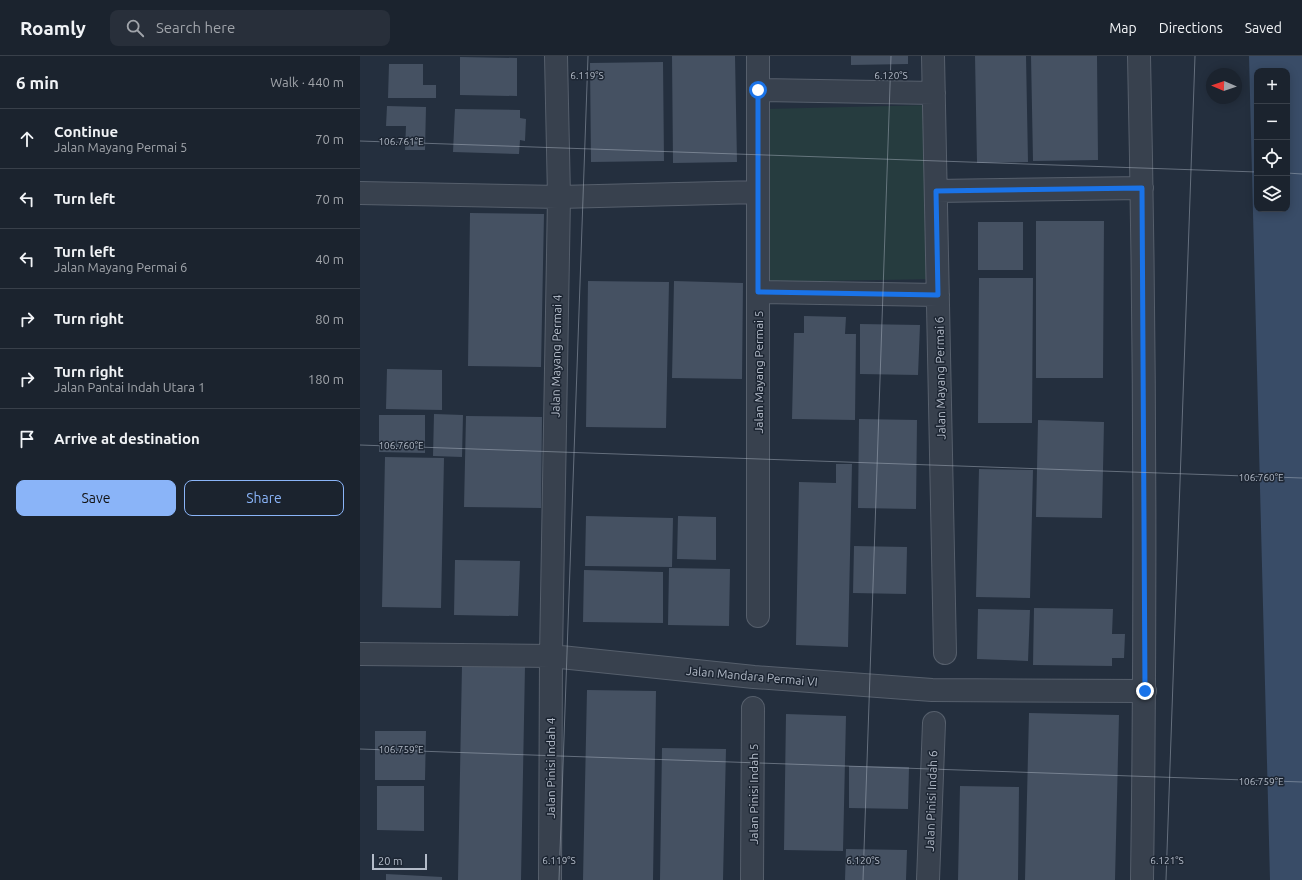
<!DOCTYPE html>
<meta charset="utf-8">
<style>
:root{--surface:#1b232e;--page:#282f3a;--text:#f1f3f6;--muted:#a0a4aa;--line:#39404a;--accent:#8ab4f8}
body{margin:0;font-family:Ubuntu,sans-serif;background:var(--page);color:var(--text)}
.controls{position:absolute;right:12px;top:12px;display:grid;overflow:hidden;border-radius:8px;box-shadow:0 2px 10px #0003}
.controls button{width:36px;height:36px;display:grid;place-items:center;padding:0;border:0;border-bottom:1px solid var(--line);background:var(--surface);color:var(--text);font:20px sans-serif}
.compass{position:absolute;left:846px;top:12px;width:36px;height:36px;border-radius:50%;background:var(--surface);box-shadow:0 2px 10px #0003;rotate:272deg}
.scale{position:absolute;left:12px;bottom:10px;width:55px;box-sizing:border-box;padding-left:4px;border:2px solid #b4bcc9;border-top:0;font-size:11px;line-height:14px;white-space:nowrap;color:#b4bcc9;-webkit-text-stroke:3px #1d2633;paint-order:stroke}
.stop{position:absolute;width:12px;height:12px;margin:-9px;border:3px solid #1a73e8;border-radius:50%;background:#fff}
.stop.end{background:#1a73e8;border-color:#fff;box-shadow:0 1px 4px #0008}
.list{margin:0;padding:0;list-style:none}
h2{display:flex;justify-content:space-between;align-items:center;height:52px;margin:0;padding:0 16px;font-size:17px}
h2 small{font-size:13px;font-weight:400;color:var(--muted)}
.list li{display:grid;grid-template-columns:26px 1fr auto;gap:12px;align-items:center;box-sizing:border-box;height:60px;padding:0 16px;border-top:1px solid var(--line)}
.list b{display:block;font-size:15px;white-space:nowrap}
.list p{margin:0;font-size:13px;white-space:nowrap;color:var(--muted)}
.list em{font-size:13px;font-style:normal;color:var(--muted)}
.actions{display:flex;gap:8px;padding:12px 16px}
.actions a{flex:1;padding:9px 0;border:1px solid var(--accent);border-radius:8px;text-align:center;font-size:14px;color:var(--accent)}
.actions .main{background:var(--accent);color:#111}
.icon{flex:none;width:22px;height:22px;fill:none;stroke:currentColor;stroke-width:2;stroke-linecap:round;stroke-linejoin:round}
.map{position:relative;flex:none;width:942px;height:824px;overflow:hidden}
header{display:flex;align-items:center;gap:24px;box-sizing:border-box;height:56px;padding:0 20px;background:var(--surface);border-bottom:1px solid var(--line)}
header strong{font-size:19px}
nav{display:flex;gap:22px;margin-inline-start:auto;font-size:14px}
.search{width:280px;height:36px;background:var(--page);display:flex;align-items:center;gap:10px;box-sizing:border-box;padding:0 14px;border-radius:8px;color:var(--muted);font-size:15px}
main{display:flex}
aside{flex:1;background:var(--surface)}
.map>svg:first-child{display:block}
.green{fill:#263c3f}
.water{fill:#394c67;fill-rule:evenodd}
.building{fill:#455162}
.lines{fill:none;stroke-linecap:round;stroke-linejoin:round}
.minor-casing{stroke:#565f6c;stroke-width:24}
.minor{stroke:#38414e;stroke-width:22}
.route{stroke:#1a73e8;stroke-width:5}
.ticks{fill:none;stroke:#b4bcc9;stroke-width:1;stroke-opacity:0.45}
.labels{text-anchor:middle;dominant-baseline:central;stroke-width:3;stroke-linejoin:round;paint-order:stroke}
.street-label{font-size:12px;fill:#b4bcc9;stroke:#1d2633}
.ticks-label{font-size:10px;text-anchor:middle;fill:#b4bcc9;stroke:#1d2633;stroke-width:3;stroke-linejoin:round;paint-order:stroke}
</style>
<header>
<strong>Roamly</strong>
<div class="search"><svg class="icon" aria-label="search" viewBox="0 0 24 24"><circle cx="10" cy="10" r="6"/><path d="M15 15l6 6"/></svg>Search here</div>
<nav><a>Map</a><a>Directions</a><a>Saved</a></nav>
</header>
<main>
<aside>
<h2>6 min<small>Walk · 440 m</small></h2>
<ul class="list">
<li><svg class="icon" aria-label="ahead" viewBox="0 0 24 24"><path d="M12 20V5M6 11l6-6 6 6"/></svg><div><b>Continue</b><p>Jalan Mayang Permai 5</p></div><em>70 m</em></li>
<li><svg class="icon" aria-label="left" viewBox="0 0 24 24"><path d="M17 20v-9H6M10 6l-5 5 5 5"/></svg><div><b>Turn left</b></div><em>70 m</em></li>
<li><svg class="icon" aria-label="left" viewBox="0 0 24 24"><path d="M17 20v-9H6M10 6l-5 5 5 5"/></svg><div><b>Turn left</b><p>Jalan Mayang Permai 6</p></div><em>40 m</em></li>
<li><svg class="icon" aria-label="right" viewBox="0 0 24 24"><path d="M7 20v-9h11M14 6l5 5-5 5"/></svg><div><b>Turn right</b></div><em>80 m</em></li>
<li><svg class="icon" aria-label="right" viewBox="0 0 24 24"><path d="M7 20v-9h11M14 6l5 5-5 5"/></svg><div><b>Turn right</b><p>Jalan Pantai Indah Utara 1</p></div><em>180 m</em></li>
<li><svg class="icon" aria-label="arrive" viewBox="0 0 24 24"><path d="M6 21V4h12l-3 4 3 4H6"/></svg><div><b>Arrive at destination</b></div></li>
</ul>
<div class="actions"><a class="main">Save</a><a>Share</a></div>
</aside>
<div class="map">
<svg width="942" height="824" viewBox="0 0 942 824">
<rect width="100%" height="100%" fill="#242f3e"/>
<!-- green -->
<path class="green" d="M571 49 575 223 407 226 405 53Z"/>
<!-- water -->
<path class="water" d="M889 0H942V824H910ZM897 15H927V153H897Z"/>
<!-- building -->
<path class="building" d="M312 0H375L377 106 313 107Z
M491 0H548V8L491 9Z
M615 0H666L668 106 617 107Z
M671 0H737L738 104 673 105Z
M100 1 157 2V40L100 39Z
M303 6 304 105 231 106 230 7Z
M29 8H63V29H76V42H28Z
M27 50 66 51 65 94H45L46 70H26Z
M95 53 160 54V62L166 63 165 85 160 84 159 98 93 96Z
M110 157 184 158 181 311 108 310Z
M676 165H744L743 322H676Z
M618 166H663V214H618Z
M619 222H673L672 367H618Z
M228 225 309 226 306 372 226 371Z
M314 225 383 227 382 323 312 322Z
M444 260 486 261 485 278H496L495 364 432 363 434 277H444Z
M500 268 560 269 558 319 500 318Z
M27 313 82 314V354L26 353Z
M74 358 103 359 102 401 73 400Z
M19 359H65V397L19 396Z
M106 360 182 361 181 452 104 451Z
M499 363 557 364 556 453 498 452Z
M678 364 744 366 742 462 676 461Z
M25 401 84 402 81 552 22 551Z
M476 408H492L488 591 436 589 439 426 476 427Z
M619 413 673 414 670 542 616 541Z
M226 460 313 462 312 511 225 510Z
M318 460 356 461V504L317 503Z
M494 490 547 491 546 538 493 537Z
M95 504 160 505 158 560 94 559Z
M309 512 370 513 369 570 308 569Z
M224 514 303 516V567L223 566Z
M674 552 753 553 752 578H765L764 602H752V610L673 609Z
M618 553 670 554 668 605 617 603Z
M102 609 165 610 161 824H98Z
M227 634 296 635 293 824H223Z
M669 657 759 659 755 824H665Z
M426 658 486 660 483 795 424 794Z
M15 675H66L65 724H15Z
M302 692 366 693 363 824H300Z
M489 710 549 711 548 753 489 752Z
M17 730H64V775L17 774Z
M600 730 659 731 658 824H598Z
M486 793 547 794 546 824H485Z
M26 818 82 821V824H26Z"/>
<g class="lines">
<defs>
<path id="minor" d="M398 0V560
M573 0 585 597
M779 0C785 275 786 549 782 824
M398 34 574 37
M576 135 782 132
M0 137 199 141 398 136
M398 236 578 239
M0 598 191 600 394 621 572 634 785 635
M190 824 191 600 199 141 196 0
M392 824 393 652
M568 824 574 667"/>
</defs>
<!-- minor casing -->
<use href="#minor" class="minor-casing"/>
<!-- minor -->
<use href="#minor" class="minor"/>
</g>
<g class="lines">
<!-- route -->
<path class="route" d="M398 34V236L578 239 576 135 782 132 785 635"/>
</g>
<!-- ticks -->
<path class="ticks" d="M0 85 897 116M927 117 942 118M0 389 942 422M0 693 942 726M199 824 228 0M503 824 531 0M806 824 835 0"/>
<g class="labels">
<!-- street labels -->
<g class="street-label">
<text transform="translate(196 300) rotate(-89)">Jalan Mayang Permai 4</text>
<text transform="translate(398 316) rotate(-90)">Jalan Mayang Permai 5</text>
<text transform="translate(580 322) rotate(-91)">Jalan Mayang Permai 6</text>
<text transform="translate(392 620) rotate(5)">Jalan Mandara Permai VI</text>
<text transform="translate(190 712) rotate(-90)">Jalan Pinisi Indah 4</text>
<text transform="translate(393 738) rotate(-90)">Jalan Pinisi Indah 5</text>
<text transform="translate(571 745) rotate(-88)">Jalan Pinisi Indah 6</text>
</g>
</g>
<g class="ticks-label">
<text x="227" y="23">6.119°S</text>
<text x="531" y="23">6.120°S</text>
<text x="41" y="89">106.761°E</text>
<text x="41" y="393">106.760°E</text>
<text x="901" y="425">106.760°E</text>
<text x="41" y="697">106.759°E</text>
<text x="901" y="729">106.759°E</text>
<text x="199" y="808">6.119°S</text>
<text x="503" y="808">6.120°S</text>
<text x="807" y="808">6.121°S</text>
</g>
</svg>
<div class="controls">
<button>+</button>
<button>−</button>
<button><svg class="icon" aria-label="locate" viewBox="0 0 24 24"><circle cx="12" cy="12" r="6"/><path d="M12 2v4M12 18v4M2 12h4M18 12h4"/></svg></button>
<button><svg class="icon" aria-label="layers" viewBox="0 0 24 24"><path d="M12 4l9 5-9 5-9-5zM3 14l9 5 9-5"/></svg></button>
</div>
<svg class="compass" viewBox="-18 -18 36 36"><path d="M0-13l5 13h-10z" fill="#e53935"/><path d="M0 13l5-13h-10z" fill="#a0a4aa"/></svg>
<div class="scale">20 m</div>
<div class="stop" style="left:398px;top:34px"></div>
<div class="stop end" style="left:785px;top:635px"></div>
</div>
</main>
